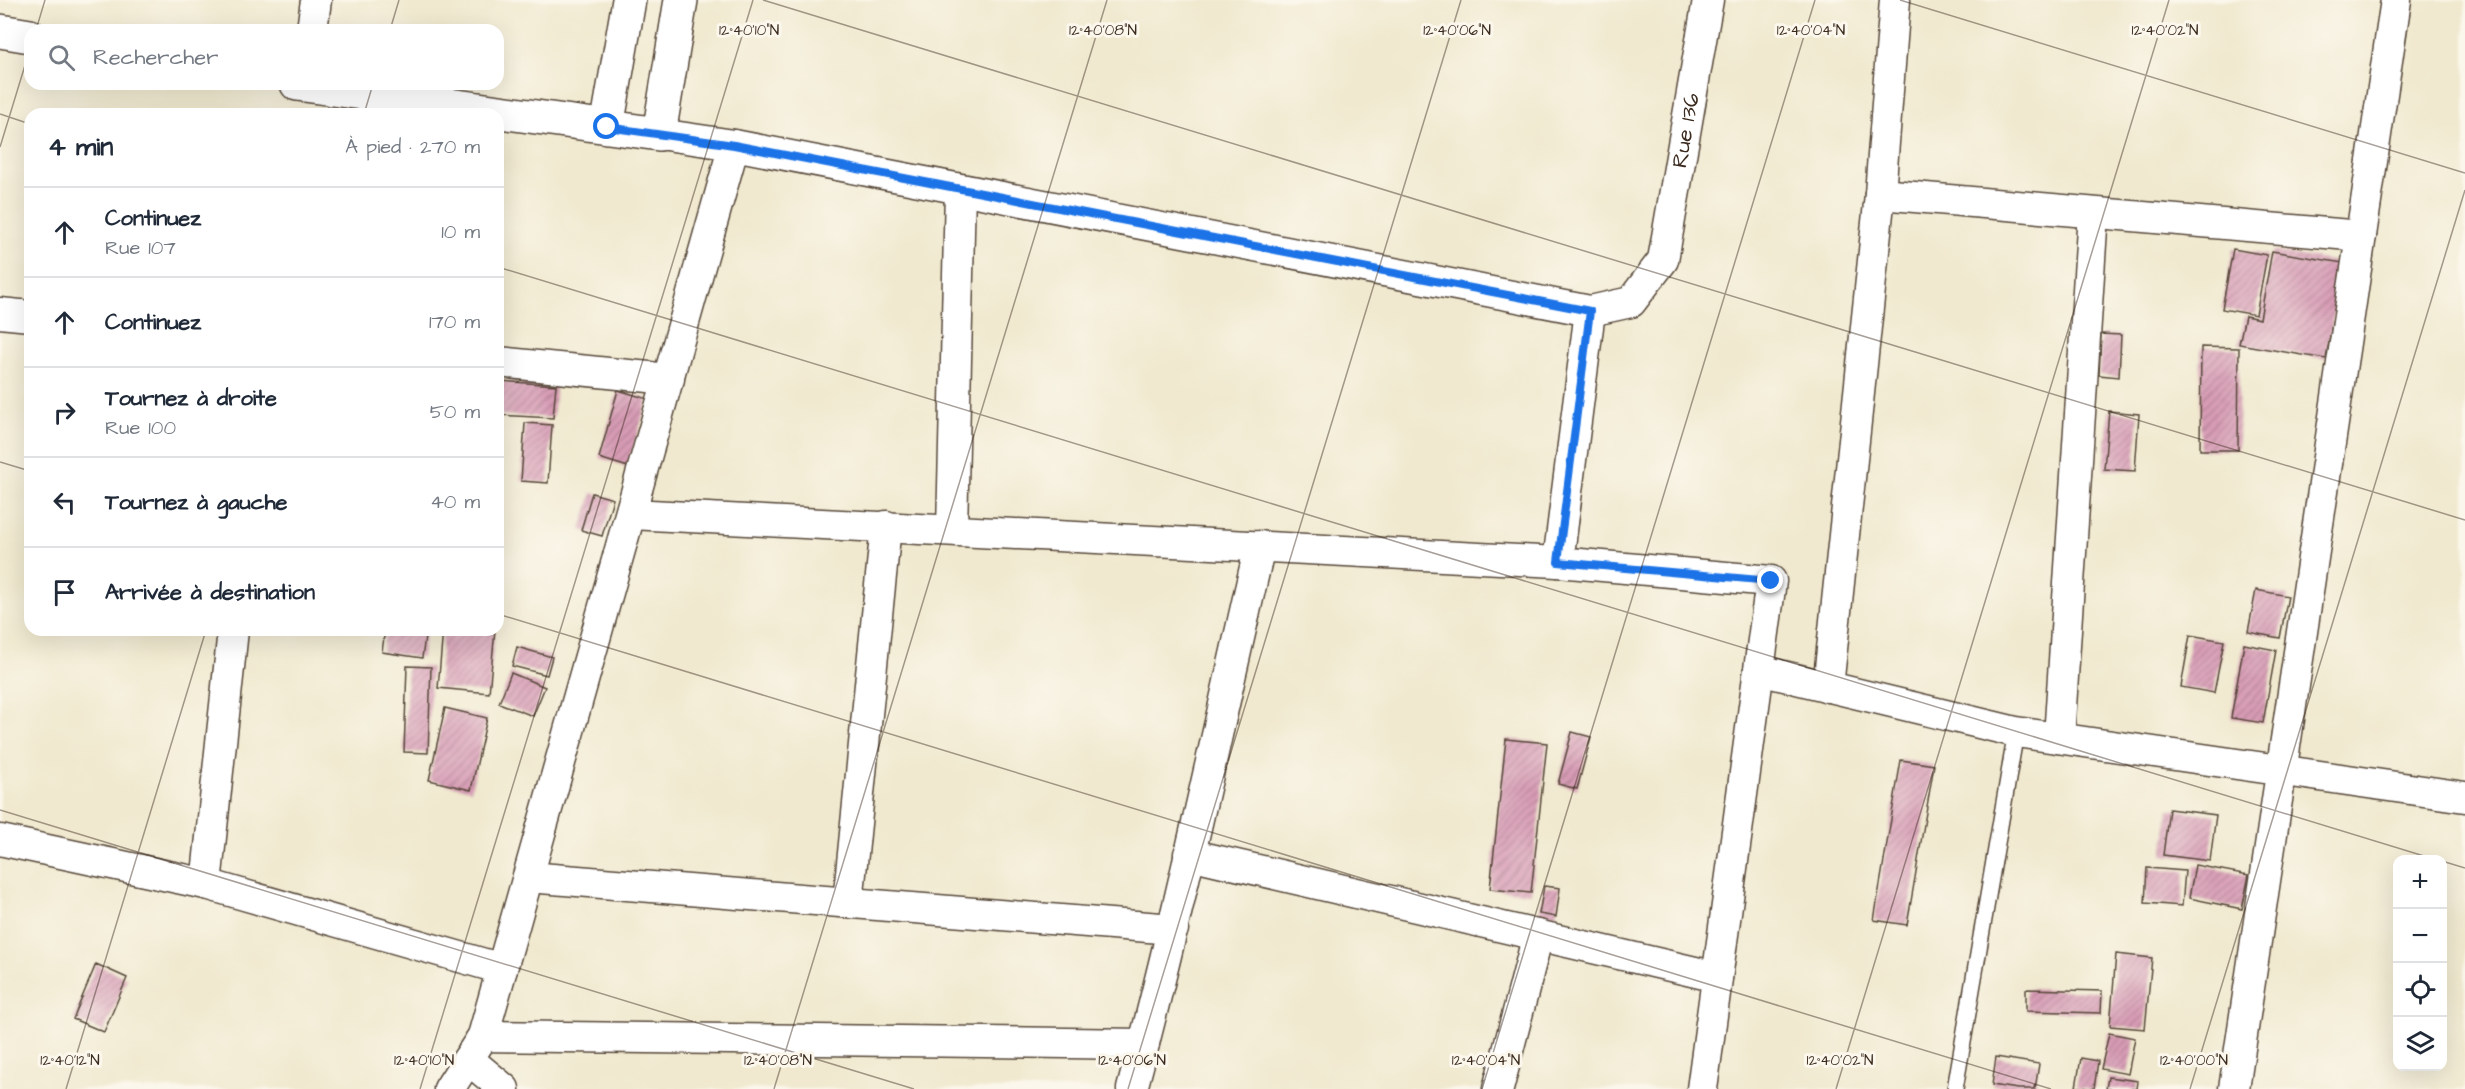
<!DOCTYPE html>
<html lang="fr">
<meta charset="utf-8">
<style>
:root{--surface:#fff;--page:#f2f2f3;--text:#1f2937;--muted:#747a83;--line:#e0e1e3}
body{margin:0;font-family:"Architects Daughter",sans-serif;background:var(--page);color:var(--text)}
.controls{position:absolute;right:18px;bottom:18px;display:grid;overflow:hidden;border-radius:12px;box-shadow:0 6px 24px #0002}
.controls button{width:54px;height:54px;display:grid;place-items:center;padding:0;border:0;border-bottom:2px solid var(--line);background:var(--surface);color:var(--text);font:30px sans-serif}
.stop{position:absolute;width:18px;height:18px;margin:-14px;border:4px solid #1a73e8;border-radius:50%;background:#fff}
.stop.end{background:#1a73e8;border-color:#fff;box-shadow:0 2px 6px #0008}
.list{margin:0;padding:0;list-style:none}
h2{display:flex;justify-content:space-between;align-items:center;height:78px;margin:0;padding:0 24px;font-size:26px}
h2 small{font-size:20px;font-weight:400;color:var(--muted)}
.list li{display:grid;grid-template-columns:39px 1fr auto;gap:18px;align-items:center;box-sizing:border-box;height:90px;padding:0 24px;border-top:2px solid var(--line)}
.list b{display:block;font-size:22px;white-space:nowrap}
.list p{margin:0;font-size:20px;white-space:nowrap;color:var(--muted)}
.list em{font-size:20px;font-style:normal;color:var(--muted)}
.icon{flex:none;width:33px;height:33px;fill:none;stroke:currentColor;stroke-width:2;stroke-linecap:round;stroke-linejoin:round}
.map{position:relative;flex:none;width:2465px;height:1089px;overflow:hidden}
.search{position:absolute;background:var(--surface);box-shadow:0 6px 24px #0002;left:24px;top:24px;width:480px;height:66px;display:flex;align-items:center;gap:15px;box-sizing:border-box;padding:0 21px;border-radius:18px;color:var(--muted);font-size:22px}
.panel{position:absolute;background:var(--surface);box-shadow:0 6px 24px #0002;left:24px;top:108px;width:480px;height:528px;border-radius:18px}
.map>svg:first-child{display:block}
.building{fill:url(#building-hatch)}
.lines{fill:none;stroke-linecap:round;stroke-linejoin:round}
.service-casing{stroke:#564739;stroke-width:18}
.minor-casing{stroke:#564739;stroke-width:33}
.secondary-casing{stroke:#564739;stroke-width:36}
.service{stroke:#fff;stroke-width:15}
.minor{stroke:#fff;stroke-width:30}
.secondary{stroke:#fff;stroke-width:33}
.route{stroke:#1a73e8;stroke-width:8}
.ticks{fill:none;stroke:#3b2a1e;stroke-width:1.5;stroke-opacity:0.45}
.labels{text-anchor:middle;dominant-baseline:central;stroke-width:6;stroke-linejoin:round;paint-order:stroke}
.street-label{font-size:22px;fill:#3b2a1e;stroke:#fbf7ec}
.ticks-label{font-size:15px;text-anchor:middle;fill:#3b2a1e;stroke:#fbf7ec;stroke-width:6;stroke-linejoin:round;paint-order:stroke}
</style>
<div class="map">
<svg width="2465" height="1089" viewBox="0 0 2465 1089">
<defs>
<pattern id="building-hatch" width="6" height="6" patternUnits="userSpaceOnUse" patternTransform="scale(1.5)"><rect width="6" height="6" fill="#d89cb6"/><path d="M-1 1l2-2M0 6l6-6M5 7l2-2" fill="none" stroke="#b07f93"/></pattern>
</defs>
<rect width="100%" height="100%" fill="#fbf7ec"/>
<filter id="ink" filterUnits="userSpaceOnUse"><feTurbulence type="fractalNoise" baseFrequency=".0167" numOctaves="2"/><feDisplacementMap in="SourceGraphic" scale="12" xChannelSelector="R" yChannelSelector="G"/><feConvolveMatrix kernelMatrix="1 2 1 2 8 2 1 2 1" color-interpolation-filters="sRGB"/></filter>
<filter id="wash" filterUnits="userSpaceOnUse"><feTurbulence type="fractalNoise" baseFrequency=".008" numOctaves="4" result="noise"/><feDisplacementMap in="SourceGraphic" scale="24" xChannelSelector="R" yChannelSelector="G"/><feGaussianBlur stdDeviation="1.35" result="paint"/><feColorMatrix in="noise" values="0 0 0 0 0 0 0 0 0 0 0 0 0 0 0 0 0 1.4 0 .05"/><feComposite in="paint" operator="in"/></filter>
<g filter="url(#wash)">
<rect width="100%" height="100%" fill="#f0e9cf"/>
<g id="blocks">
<!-- building -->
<path class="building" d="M2233 249 2267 255 2256 315 2222 309Z
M2272 251 2343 263 2326 359 2239 344 2245 316 2260 319Z
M2101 334 2121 335 2119 377 2099 375Z
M2201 347 2239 348 2238 450H2200Z
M498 381 556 385 553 418 498 415Z
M618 390 648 399 628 467 599 458Z
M2109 411 2139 414 2135 471 2104 469Z
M525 423 552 425 548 483 521 481Z
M592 493 613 499 602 536 581 530Z
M2256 590 2288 596 2280 638 2248 632Z
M385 630H426L422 658 382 652Z
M443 630H495L489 693 438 688Z
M2190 635 2224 641 2214 693 2181 687Z
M2244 644 2276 650 2263 723 2231 718Z
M517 647 552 657 547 675 512 666Z
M407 666 431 667 428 753 404 752Z
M511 673 545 687 533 716 499 703Z
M445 708 487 718 471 790 429 780Z
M1572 732 1591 737 1577 789 1558 784Z
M1506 739 1547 743 1531 893 1490 889Z
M1901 760 1934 765 1907 925 1874 920Z
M2169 809 2216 815 2210 861 2163 855Z
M2195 865 2249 875 2242 909 2189 898Z
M2147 868 2185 871 2182 906 2145 903Z
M1544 886 1560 888 1556 917 1539 914Z
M2116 954 2152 958 2145 1029 2110 1026Z
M96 964 127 978 104 1032 73 1019Z
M2026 989 2102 991 2101 1013 2026 1011Z
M2109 1033 2135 1038 2128 1074 2101 1069Z
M1996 1057 2039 1064 2035 1089H2018L1992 1085Z
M2081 1058 2098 1061 2094 1089 2076 1087Z
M2108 1077 2138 1081 2137 1089H2106Z"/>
</g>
</g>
<g filter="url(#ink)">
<use href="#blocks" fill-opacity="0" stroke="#564739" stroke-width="1.5"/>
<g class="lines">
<defs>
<path id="service" d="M1955 1089 2016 732"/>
<g id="minor">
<path d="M312 30 316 0"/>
<path id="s1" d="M659 134 734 145 1590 311 1631 302 1663 260 1708 0"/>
<path d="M1880 194 2361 236"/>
<path d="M0 313 30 316"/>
<path d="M498 362 669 379"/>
<path d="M631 514 1558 562 1771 581 1702 1089"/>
<path d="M952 530 960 190"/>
<path d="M1558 562 1590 311"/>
<path d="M1759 670 2016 732 2465 797"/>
<path d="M1828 687 1880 194 1895 0"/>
<path d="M2059 738 2093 213"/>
<path d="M0 840 206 884 502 969"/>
<path d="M1189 854 1717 977"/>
<path d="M528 877 1173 929"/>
<path d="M206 884 233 630"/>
<path d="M848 903 886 526"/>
<path d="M483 1036 1144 1044"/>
<path d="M468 1059 504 1089"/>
<path d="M449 1089 483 1036 734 145"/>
<path d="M1132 1089C1180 909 1218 727 1260 546"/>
<path d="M1498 1089 1538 935"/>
<path d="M2234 1089 2396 0"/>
</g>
<path id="secondary" d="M0 31 30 36
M297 84 659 134 681 0
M607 127 629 0"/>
</defs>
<!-- service casing -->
<use href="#service" class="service-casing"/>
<!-- minor casing -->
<use href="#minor" class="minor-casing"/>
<!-- secondary casing -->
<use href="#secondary" class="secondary-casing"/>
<!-- service -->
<use href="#service" class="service"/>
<!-- minor -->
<use href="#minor" class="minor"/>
<!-- secondary -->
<use href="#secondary" class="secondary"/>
</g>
</g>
<g class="lines" filter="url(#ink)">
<!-- route -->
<path class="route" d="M607 127 734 145 1590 311 1558 562 1771 581"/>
</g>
<!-- ticks -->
<path class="ticks" d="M763 0 2465 520M1900 0 2465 173M36 30 45 0M390 30 399 0M0 114 30 124M364 114 373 84M0 147 30 49M498 267 2437 860M0 462 30 471M498 614 2051 1089M0 810 914 1089M2442 861 2465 868M66 1089 206 630M420 1089 753 0M774 1089 1107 0M1128 1089 1461 0M1482 1089 1815 0M1836 1089 2169 0M2190 1089 2465 190"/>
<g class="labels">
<!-- street labels -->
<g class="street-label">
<text stroke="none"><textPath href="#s1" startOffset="1174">Rue 136</textPath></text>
</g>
</g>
<g class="ticks-label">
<text x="749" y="35">12°40'10"N</text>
<text x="1103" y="35">12°40'08"N</text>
<text x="1457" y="35">12°40'06"N</text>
<text x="1811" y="35">12°40'04"N</text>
<text x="2165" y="35">12°40'02"N</text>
<text x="70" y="1065">12°40'12"N</text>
<text x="424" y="1065">12°40'10"N</text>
<text x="778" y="1065">12°40'08"N</text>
<text x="1132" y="1065">12°40'06"N</text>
<text x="1486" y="1065">12°40'04"N</text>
<text x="1840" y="1065">12°40'02"N</text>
<text x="2194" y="1065">12°40'00"N</text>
</g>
</svg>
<div class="controls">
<button>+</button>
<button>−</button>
<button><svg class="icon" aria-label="locate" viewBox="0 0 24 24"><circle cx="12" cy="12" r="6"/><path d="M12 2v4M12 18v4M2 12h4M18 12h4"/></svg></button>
<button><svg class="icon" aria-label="layers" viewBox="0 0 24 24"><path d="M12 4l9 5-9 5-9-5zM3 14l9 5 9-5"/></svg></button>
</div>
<div class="stop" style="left:607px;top:127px"></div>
<div class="stop end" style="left:1771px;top:581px"></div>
<div class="search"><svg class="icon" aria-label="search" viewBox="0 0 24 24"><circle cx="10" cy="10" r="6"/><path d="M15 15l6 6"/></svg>Rechercher</div>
<section class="panel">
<h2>4 min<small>À pied · 270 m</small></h2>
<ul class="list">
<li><svg class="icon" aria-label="ahead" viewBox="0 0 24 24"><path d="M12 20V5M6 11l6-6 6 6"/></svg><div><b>Continuez</b><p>Rue 107</p></div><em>10 m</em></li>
<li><svg class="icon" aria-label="ahead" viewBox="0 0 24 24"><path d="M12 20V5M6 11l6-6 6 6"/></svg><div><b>Continuez</b></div><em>170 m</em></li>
<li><svg class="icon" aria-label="right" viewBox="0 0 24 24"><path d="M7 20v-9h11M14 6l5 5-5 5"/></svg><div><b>Tournez à droite</b><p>Rue 100</p></div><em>50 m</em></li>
<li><svg class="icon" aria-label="left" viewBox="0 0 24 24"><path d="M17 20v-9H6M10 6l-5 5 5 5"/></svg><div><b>Tournez à gauche</b></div><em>40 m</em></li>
<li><svg class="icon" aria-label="arrive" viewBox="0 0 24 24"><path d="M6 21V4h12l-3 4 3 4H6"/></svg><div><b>Arrivée à destination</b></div></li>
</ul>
</section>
</div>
